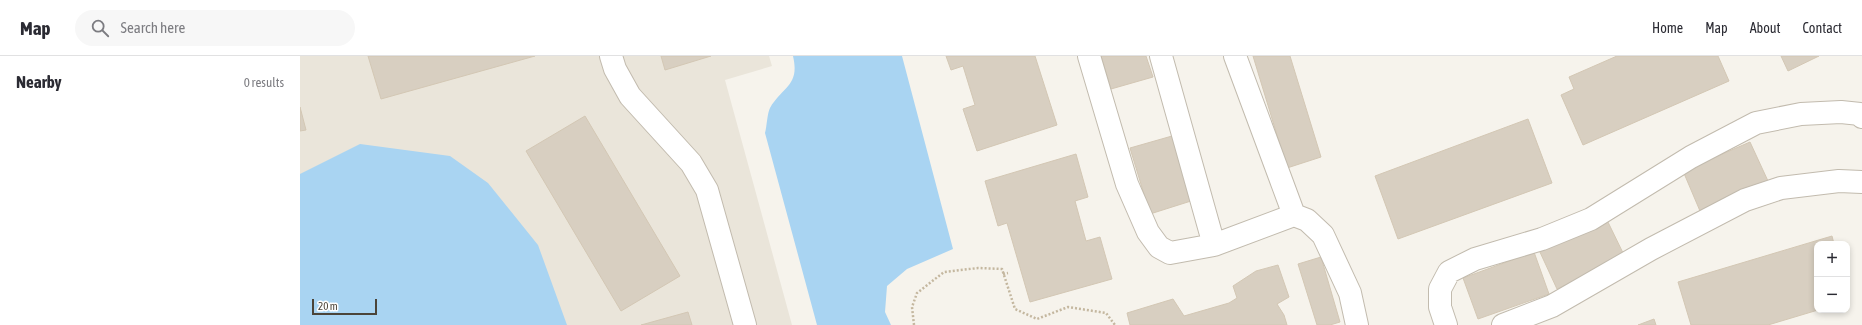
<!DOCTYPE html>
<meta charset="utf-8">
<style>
:root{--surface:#fff;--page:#f7f7f7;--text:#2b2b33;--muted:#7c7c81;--line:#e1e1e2}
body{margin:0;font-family:"Asap Condensed",sans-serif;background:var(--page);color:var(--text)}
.controls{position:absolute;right:12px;bottom:12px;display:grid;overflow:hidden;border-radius:8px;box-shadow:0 2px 6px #0003}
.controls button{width:36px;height:36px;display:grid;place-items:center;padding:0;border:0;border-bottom:1px solid var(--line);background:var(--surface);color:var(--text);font:20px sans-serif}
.scale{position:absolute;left:12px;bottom:10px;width:65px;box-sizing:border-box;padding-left:4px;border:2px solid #4b4439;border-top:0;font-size:11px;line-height:14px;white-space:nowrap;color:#4b4439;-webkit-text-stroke:3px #fff;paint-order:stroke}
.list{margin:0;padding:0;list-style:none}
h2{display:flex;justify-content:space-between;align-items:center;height:52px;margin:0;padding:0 16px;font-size:17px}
h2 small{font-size:13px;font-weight:400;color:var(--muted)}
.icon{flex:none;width:22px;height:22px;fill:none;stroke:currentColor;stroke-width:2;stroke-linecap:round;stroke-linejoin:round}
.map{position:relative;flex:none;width:1562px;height:269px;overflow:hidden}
header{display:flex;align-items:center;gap:24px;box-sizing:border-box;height:56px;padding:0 20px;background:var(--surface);border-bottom:1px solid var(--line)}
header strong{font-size:19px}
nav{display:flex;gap:22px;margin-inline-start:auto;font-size:14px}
.search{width:280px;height:36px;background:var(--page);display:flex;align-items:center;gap:10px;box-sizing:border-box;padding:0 14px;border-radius:22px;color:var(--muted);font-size:15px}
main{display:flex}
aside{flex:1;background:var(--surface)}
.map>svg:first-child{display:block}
.residential{fill:#eae5da}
.water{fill:#a9d4f2}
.building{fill:#d8cfc1;stroke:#d3c7b4}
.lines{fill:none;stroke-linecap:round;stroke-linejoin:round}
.minor-casing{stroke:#c2bbae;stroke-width:24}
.path{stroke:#c4b79f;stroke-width:2.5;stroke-dasharray:2 2;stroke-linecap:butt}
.minor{stroke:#fff;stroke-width:22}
</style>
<header>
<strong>Map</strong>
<div class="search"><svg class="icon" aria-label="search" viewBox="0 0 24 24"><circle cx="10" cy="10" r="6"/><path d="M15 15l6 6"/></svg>Search here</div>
<nav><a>Home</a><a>Map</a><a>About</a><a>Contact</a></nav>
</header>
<main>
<aside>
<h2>Nearby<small>0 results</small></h2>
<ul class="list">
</ul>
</aside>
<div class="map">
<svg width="1562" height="269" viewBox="0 0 1562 269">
<rect width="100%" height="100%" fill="#f6f3ec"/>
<!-- residential -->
<path class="residential" d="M0 0H469L472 10 425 24 492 269H0Z"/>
<!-- water -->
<path class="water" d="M493 0H602L653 193 607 213 587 230 585 256 591 269H517L465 77C467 70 467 58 470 52 483 30 500 30 493 0Z
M60 88 150 100 188 127 238 189 267 269H0V118Z"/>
<!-- building -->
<path class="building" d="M68 0H235L81 43Z
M361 0H411L365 14Z
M646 0H735L757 69 677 95 663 53 675 49 663 10 651 14Z
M801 0H846L853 21 811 33Z
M953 0H990L1021 101 987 112Z
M1317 0H1418L1429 25 1283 89 1261 39 1274 33 1269 21Z
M1481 0H1519L1488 15Z
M0 51 6 74 0 75Z
M285 60 380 220 321 255 226 95Z
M1228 63 1252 127 1098 183 1075 120Z
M872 80 891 145 850 158 830 92Z
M1450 86 1468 125 1400 155 1383 115Z
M776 98 788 141 775 145 786 185 800 181 812 223 730 246 707 167 698 170 685 125Z
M1306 162 1325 201 1257 233 1239 194Z
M1532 180 1534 188H1517L1518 254 1468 269H1391L1378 226Z
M1234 196 1249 238 1178 263 1163 222Z
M1021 201 1040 266 1030 269H1017L998 208Z
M978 209 989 241 977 248 984 259 987 269H830L827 257 873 243 884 260 929 247 937 242 933 230 956 215Z
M388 256 392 269H341Z
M1354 263 1356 269H1338Z"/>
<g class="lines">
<defs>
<path id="minor" d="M311 0 315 13 330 40 391 107 407 134 445 269
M789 0 827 128 848 176 859 191 870 197 914 189 994 159 1007 164 1023 179 1050 237 1057 269
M861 0 914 189
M935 0 994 159
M1146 269 1140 251V233L1149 216 1175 203 1242 183 1291 163 1391 101 1456 67 1501 58 1541 56 1560 58 1562 61
M1203 269 1252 250 1351 193 1445 144 1481 132 1539 125 1562 126"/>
</defs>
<!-- minor casing -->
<use href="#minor" class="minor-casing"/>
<!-- path -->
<path class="path" d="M703 218 708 217
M614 269 612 251 617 237 644 216 678 212 702 213 715 253 737 263 768 251 806 257 815 269"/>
<!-- minor -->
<use href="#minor" class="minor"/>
</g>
</svg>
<div class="controls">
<button>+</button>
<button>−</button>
</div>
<div class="scale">20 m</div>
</div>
</main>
